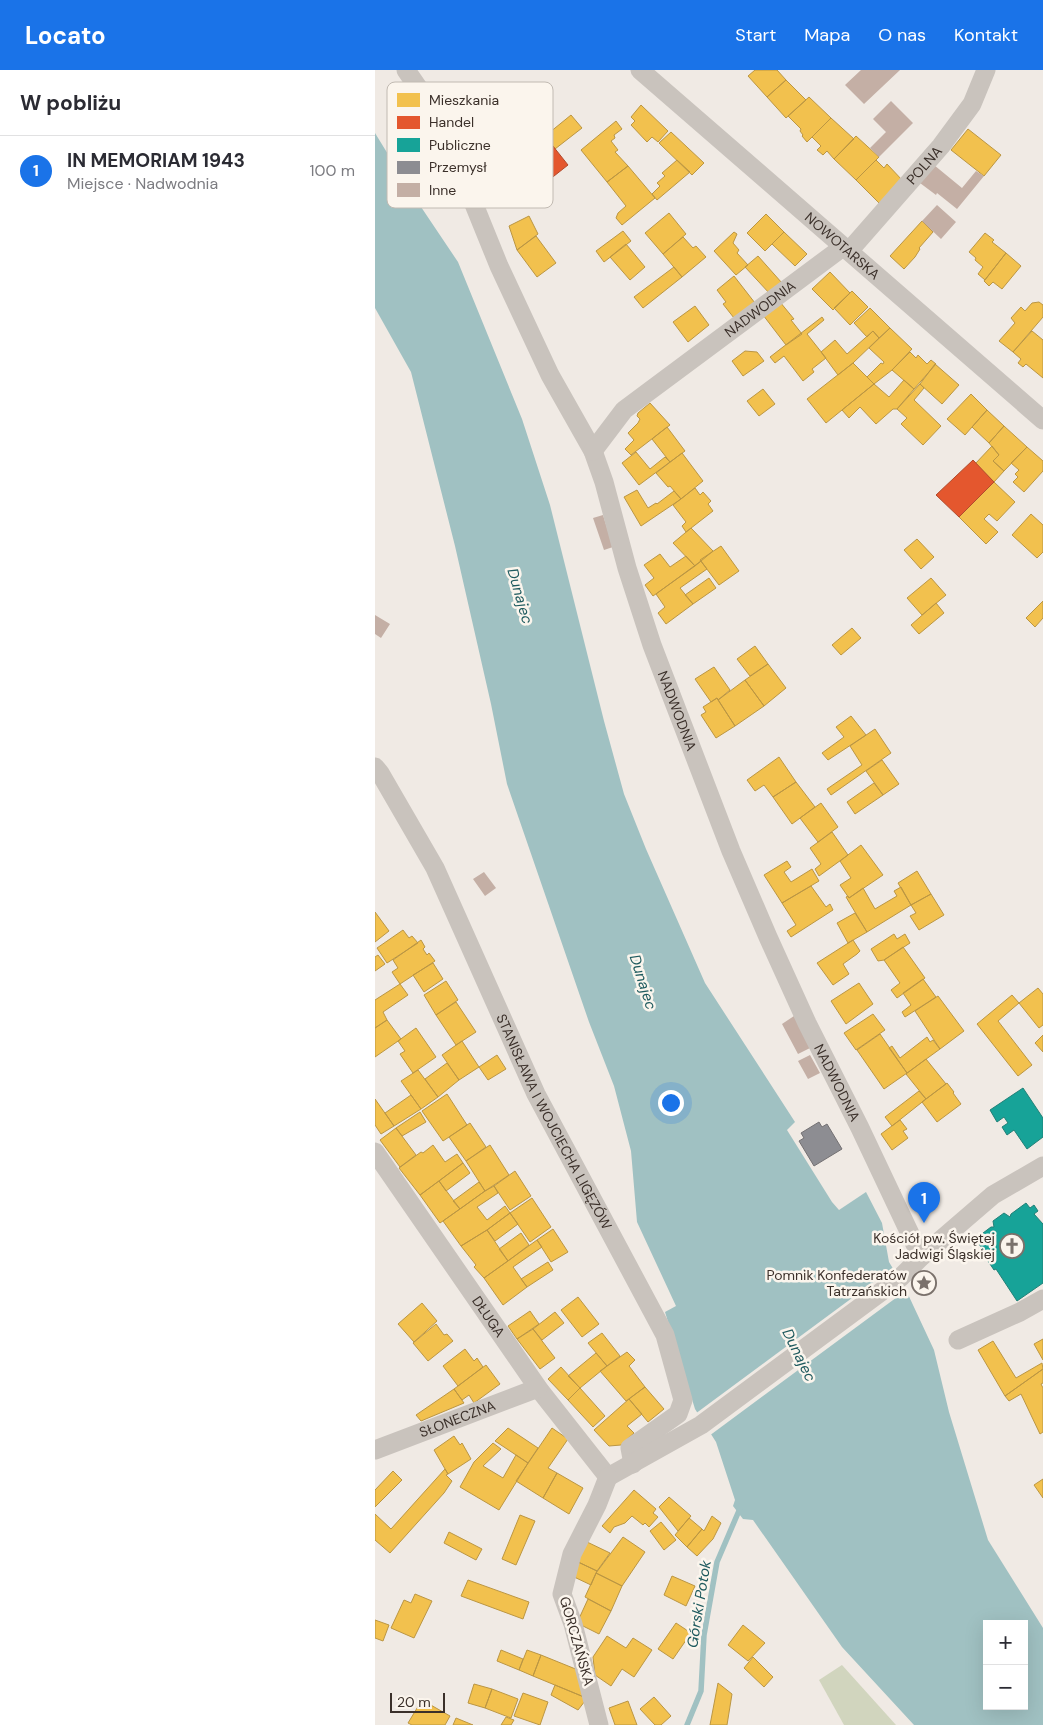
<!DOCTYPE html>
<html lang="pl">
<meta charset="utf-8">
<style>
:root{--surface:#fff;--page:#f2f2f3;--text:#2b2b33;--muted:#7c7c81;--line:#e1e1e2;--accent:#1a73e8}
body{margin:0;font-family:"DM Sans",sans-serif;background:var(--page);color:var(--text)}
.controls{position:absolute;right:15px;bottom:15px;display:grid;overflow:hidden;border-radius:0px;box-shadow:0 5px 20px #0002}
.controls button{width:45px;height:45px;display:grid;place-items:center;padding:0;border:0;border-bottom:1px solid var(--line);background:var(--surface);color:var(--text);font:25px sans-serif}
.scale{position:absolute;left:15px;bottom:12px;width:55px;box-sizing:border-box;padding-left:5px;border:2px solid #3b302a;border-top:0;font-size:14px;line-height:18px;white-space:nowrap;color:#3b302a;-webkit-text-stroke:4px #fbf5ed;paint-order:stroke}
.you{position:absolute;left:295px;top:1032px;width:18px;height:18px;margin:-12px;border:4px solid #fff;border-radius:50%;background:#1a73e8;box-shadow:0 0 0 8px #1a73e833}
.badge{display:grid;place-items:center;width:32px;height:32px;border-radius:50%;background:var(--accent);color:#fff;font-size:16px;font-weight:700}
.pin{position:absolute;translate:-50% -41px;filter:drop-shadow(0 1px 2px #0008)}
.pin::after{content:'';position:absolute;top:26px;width:18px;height:15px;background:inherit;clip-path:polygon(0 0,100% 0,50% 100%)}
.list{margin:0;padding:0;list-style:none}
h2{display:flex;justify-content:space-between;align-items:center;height:65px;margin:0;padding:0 20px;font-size:21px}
h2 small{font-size:16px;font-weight:400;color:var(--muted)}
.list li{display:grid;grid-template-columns:32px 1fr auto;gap:15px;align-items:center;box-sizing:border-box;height:70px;padding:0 20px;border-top:1px solid var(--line)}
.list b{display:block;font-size:19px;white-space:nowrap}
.list p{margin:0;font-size:16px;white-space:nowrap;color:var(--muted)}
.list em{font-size:16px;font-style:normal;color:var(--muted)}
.map{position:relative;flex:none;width:668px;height:1655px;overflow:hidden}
header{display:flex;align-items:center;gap:30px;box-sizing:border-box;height:70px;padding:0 25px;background:var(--accent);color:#fff}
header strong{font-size:24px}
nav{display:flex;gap:28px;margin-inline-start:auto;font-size:18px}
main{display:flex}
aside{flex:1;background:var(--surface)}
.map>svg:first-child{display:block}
.green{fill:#d1d5be}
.water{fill:#a0c1c2;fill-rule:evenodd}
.pier{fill:#f0eae4}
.homes{fill:#f2c14e;stroke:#bb9643}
.shops{fill:#e4572e;stroke:#b14b2d}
.public{fill:#17a398;stroke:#228077}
.industry{fill:#8d8d92;stroke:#747173}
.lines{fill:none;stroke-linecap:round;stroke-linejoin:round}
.stream{stroke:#a0c1c2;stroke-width:5.5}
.building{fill:#c4afa5}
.minor{stroke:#c9c3bd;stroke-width:19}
.labels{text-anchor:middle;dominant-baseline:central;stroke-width:5;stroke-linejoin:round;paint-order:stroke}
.street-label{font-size:14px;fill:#3b302a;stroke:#fbf5ed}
.poi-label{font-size:14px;fill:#3b302a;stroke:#fbf5ed;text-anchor:end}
.water-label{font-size:15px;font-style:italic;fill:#1e5a5e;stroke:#fbf5ed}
.key{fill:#fbf5ed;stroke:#c1bab2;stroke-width:1}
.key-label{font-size:14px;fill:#3b302a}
</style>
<header>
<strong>Locato</strong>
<nav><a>Start</a><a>Mapa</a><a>O nas</a><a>Kontakt</a></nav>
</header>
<main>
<aside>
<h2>W pobliżu<small></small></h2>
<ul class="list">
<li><span class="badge">1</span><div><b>IN MEMORIAM 1943</b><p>Miejsce · Nadwodnia</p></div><em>100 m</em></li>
</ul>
</aside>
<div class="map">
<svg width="668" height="1655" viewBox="0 0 668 1655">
<rect width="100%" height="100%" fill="#f0eae4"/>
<!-- green -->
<path class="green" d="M467 1595 521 1655H469L444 1610Z"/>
<!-- water -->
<path class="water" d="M0 63 38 125 83 192 147 349 175 435 229 651 249 724 271 779 330 913 420 1052 412 1060 457 1132 464 1140 491 1122 507 1153 514 1192 531 1220 559 1280 574 1342 613 1470 668 1558V1655H539L467 1577 378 1450 368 1449 358 1436 360 1430 341 1372 320 1339 290 1242 301 1236 262 1152 256 1081 239 1016 214 952 132 714 116 634 80 476 36 302 0 238ZM612 1554H649V1636H612Z"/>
<!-- pier -->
<path class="pier" d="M519 1197 533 1219 334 1366 320 1344Z"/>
<!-- homes -->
<path class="homes" d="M380 0H402L411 10 392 27 373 6Z
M411 10 431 30 411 48 392 27Z
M434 27 456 48 432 72 427 66 428 65 425 61 426 59 413 46Z
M266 35 293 61 283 72 277 67 272 72 256 55 260 51 256 47Z
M196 45 207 58 180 79 170 66 169 67Z
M456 48 479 69 459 89 452 81 448 85 442 80 446 76 437 67Z
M241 51 247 59 239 65 240 68 236 71 243 80 240 82 253 96 232 112 206 80Z
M593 59 626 85 609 106 576 80Z
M296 62 329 93 317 105 284 73Z
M481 66 504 87 481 110 459 89Z
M302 90 315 102 282 130 277 124 285 116 282 113 290 106 287 103Z
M501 90 509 98 512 94 528 111 506 135 481 110Z
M253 96 280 128 247 155 241 148 243 143 251 136 232 112Z
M294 143 311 164 288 184 270 163Z
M391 144 409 162 390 181 372 163Z
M154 146 163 164 142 180 134 156Z
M547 151 558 162 544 178 545 179 540 187 529 199 515 186Z
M248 161 256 171 229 192 221 181Z
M359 162 362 164 358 173 364 180 362 183 373 195 361 205 339 181Z
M409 162 432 184 420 196 397 174Z
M610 163 619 170 617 172 631 183 610 210 603 204 608 197 600 190 601 188 594 182Z
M161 166 181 193 162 207 142 180Z
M308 167 318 178 321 176 331 187 307 207 288 184Z
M251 174 270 197 255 210 235 187Z
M631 183 646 196 627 219 618 212 614 216 609 211Z
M383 186 407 213 395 224 370 197Z
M299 197 307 207 268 238 259 227Z
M455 202 475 223 458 240 437 219Z
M359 206 380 233 359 248 348 234 351 232 342 220Z
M477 221 493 237 475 255 459 238Z
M405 232 419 249 416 250 427 264 411 275 388 245Z
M664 232 668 235V247L638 282 624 271 640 253 636 248 646 237 650 241 657 233Z
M320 236 334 255 313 272 298 252Z
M495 238 515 258 504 268 498 261 492 267 479 253Z
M447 247 449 250 432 264 451 288 437 299 439 302 428 311 409 286 400 293 395 287Z
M515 258 537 279 517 300 499 314 492 307 506 293 508 294 509 292 494 278Z
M498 261 504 268 478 293 463 305 446 282 460 270 472 284Z
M657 261 668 270V308L651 294 648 297 643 293 646 289 638 282Z
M370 281 382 282 389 291 368 306 357 291Z
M535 282 541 288 543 285 552 294 556 290 561 294 539 319 517 300Z
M478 293 499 314 451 353 432 329Z
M560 294 584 315 567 334 545 314Z
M529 310 539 319 522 339H518L501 354 485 337 474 348 467 340 499 314 514 327Z
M545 314 549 318 539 330 566 356 548 375 526 354 532 348 522 339Z
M388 319 400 334 384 346 372 331Z
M596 324 612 340 590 365 572 349Z
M275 333 295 355 256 385 250 379 259 370 253 363 263 353 265 349 262 346 263 343Z
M612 340 629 356 614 373 597 357Z
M629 356 652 377 629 401 618 391 624 385 614 373Z
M292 357 310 381 295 392 277 369Z
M617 376 624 385 618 391 629 401 619 412 600 394Z
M652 377 668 391V401L649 422 638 412 643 407 640 404 644 400 636 393Z
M261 382 275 399 290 387 295 392 264 415 247 393Z
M307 383 328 411 306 429 295 416 293 417 281 403Z
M619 412 640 432 622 451 614 444 609 449 623 462 611 474 584 447Z
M320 418 325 425 328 422 336 431 333 434 338 441 311 462 307 456 311 452 298 435Z
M262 420 273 438 281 433 282 434 299 421 306 429 266 456 249 427Z
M656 444 668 455V482L662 488 637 465Z
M316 458 338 481 320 496 298 473Z
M542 469 559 487 546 499 529 480Z
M346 476 364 501 344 515 325 490Z
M285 484 295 497 311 486 320 496 278 526 270 515 279 508 269 495Z
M326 491 332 499 305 518 318 534 291 554 283 543 290 537 281 524Z
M334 508 341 518 318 534 310 525Z
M556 508 571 525 547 545 532 528Z
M668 531V548L660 557 651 548Z
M561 533 569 543 544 564 536 555Z
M477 558 486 568 466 585 457 575Z
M380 576 393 594 375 606 362 589Z
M393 594 411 618 389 636 370 610Z
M339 597 355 620 343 630 342 628 336 632 320 609Z
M370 610 389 636 360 656 343 630Z
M342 628 360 656 341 668 326 645 331 642 328 637Z
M476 646 491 665 453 690 447 683 469 667 461 657Z
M500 659 516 683 456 725 452 719 487 695 475 676Z
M404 687 421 712 398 727 389 715 380 721 372 710Z
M507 690 524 714 508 725 491 701Z
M421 712 440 737 417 754 398 727Z
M499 713 508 725 480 744 472 732Z
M446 733 463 757 443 772 425 748Z
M457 762 473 785 444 806 440 799 446 794 435 778Z
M486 775 508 805 474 828 465 815 476 808 465 791Z
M412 791 416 797 409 802 416 812 437 799 444 811 407 833 389 805Z
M542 801 556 824 536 835 523 813Z
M436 816 451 837 455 834 458 840 416 867 412 861 421 855 407 833Z
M526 817 536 835 492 862 471 827 473 826 474 828 488 818 500 839 522 826 519 821Z
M556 824 569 845 544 860 535 846 541 843 536 835Z
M0 842 14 861 0 872Z
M480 843 492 862 473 873 462 853Z
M28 860 34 868 37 866 43 873 12 893 2 878Z
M519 864 522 869 530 864 535 873 509 890 503 891 496 879Z
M46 870 50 877 48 879 52 885 54 883 60 891 25 914 17 902 23 898 18 890Z
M478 870 485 881 482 884 468 894 474 904 458 915 442 893Z
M528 877 550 908 522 928 516 920 525 913 509 890Z
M3 885 10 894 0 901V887Z
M58 893 68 909 49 922 38 905Z
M548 909 561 927 530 947 527 942 536 935 528 923Z
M71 911 83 930 61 945 49 925Z
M484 913 498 934 471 954 456 931Z
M25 914 33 925 8 942 12 950 0 958V930Z
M663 918 668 924V955L664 958 644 933Z
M637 925 644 933 623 951 657 995 643 1006 602 954Z
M563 926 589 961 565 979 540 941Z
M81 932 101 962 81 975 61 945Z
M498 944 510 960 481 980 469 963Z
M12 950 26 969 0 987V958Z
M41 958 61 987 38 1003 25 984 30 981 23 971Z
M505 964 532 1003 509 1019 482 980Z
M668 965V982L660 973Z
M552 967 555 972 558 970 565 979 532 1003 514 978 517 976 525 988Z
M87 971 104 997 84 1010 67 985Z
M122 985 131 999 113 1010 104 997Z
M551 989 571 1014 551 1029 531 1004Z
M72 993 84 1010 63 1027 50 1009Z
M43 1000 63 1027 46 1039 26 1011Z
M572 1013 579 1022 578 1023 586 1034 562 1052 547 1032Z
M544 1021 551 1029 517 1056 510 1047Z
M72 1024 92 1055 68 1071 47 1041Z
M36 1025 46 1039 19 1056 10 1043Z
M0 1029 19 1056 6 1064 0 1055Z
M45 1042 51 1052 27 1066 21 1058Z
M525 1050 532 1059 528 1061 533 1068 517 1080 506 1064Z
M95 1053 111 1077 91 1091 74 1067Z
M21 1058 41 1085 25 1097 5 1070Z
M58 1075 70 1092 82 1084 88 1093 45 1125 24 1098 46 1082 48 1083Z
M115 1075 134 1105 110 1121 91 1091Z
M88 1093 95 1103 71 1121 64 1111Z
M140 1101 156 1126 135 1140 119 1116Z
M64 1111 85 1139 65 1153 45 1125Z
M104 1112 110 1121 85 1139 78 1131Z
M119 1116 123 1123 102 1137 112 1150 130 1136 135 1143 112 1160 86 1176 68 1151 110 1121Z
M157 1128 176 1157 155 1172 135 1143Z
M135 1143 143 1154 120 1171 112 1160Z
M178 1159 193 1182 176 1192 162 1170Z
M112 1160 133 1191 109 1208 99 1197 101 1195 86 1176Z
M146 1163 154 1175 133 1191 124 1179Z
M162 1170 167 1177 138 1197 152 1217 128 1235 109 1208Z
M173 1192 178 1200 152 1217 146 1209Z
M203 1227 224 1254 207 1267 186 1240Z
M47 1233 62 1251 39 1272 23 1254Z
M155 1241 164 1254 142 1269 133 1256Z
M180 1242 189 1253 167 1270 158 1259Z
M61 1254 69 1265 72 1264 78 1271 53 1291 38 1273Z
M158 1259 180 1288 165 1299 142 1269Z
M227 1263 245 1286 232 1296 213 1273Z
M668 1269V1290L659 1274Z
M618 1271 641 1308 667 1293 668 1299 630 1326 603 1280Z
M90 1279 99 1291 102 1288 108 1297 83 1316 68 1296Z
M252 1282 260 1290 254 1296 270 1317 251 1331 225 1301Z
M221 1283 232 1296 205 1318 193 1306Z
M111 1295 125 1314 99 1333 94 1325 87 1330 79 1319Z
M186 1297 205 1318 193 1330 173 1309Z
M668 1299V1313L666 1314 668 1318V1362L665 1364 646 1324 634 1331 630 1326Z
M270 1317 289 1339 273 1352 254 1329Z
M205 1318 230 1346 218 1357 193 1330Z
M79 1319 89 1333 46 1351 41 1345Z
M254 1329 267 1344 252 1356 259 1363 246 1375 234 1376 219 1360Z
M133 1358 163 1378 153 1393 120 1371Z
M177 1358 193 1369 173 1398 182 1403 168 1428 141 1411Z
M79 1366 85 1375 87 1373 96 1389 73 1404 59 1380Z
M118 1373 126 1379 108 1396 128 1408 141 1385 153 1393 124 1440 85 1417 99 1392Z
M70 1399 73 1404 71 1405 77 1411 69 1423 15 1483 0 1470V1444L16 1459Z
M18 1401 27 1410 0 1437V1420Z
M182 1403 208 1418 194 1444 168 1428Z
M668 1409V1428L659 1415Z
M259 1420 281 1439 278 1443 283 1447 274 1457 270 1453 268 1455 257 1446 250 1453 239 1457 235 1463 227 1456Z
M294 1427 316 1446 303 1461 284 1437Z
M145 1445 160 1451 141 1495 127 1489Z
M337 1446 346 1453 338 1469 322 1486 312 1477 327 1459 329 1461Z
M314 1448 327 1459 312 1477 300 1465Z
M286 1452 301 1470 289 1480 275 1461Z
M74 1462 107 1479 101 1490 69 1473Z
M248 1467 270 1482 247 1516 221 1503Z
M210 1471 235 1483 222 1501 201 1491Z
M201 1491 222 1501 216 1515 197 1506Z
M221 1503 247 1516 236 1541 210 1527Z
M297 1506 320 1516 311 1536 289 1525Z
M93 1510 154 1532 148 1549 86 1526Z
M40 1524 57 1531 39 1568 16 1558 29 1530 36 1533Z
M213 1529 236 1541 224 1564 202 1553Z
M0 1550 14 1555 8 1571 0 1568Z
M301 1553 316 1563 298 1589 283 1579Z
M368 1555 390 1573 373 1591 353 1575Z
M232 1566 251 1578 258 1568 277 1580 259 1607 247 1599 236 1616 220 1605 218 1587Z
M126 1580 148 1589 144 1600 122 1591Z
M152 1580 166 1585 158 1606 144 1600Z
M166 1585 203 1600 209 1627 158 1606Z
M378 1587 398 1607 389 1617 369 1598Z
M343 1613 357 1624 352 1655H335Z
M99 1614 117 1619 110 1638 93 1633Z
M180 1615 209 1627 210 1631 203 1640 176 1625Z
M117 1619 143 1629 136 1648 110 1638Z
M148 1623 173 1632 165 1655 139 1646Z
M279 1627 296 1646 286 1655H280L265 1639Z
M47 1630 75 1646 70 1655H37L33 1653Z
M253 1631 262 1655H240L234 1638Z
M131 1647 139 1650 136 1655H126Z
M81 1648 98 1655H78Z"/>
<!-- shops -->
<path class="shops" d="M170 66 193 95 160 121 137 93Z
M598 390 619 412 584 447 561 425Z"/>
<!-- public -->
<path class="public" d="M648 1018 668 1048V1067L652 1079 639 1060 632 1065 627 1057 633 1053 629 1047 622 1052 615 1040Z
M651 1133 655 1138 659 1135 663 1141 659 1144 668 1154V1213L642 1231 621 1199 619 1200 609 1185 611 1183 600 1169 616 1157H619L618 1151 629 1143 635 1147 636 1144Z"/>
<!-- industry -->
<path class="industry" d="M444 1052 447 1057 452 1054 467 1079 439 1096 424 1071 429 1068 426 1063Z"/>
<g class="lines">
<!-- stream -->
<path class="stream" d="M312 1655 326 1621 329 1565 342 1492 366 1436"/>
</g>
<!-- building -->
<path class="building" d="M486 0H525L489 34 470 15Z
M516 31 538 53 504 87 495 78 511 62 498 49Z
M559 95 587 118 601 101 609 106 582 139 562 123 561 125 545 113Z
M562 135 581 152 566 169 547 151Z
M228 445 238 477 229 480 218 448Z
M0 545 15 554 6 568 0 564Z
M109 802 121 818 110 826 98 809Z
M419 946 435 978 423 984 407 954Z
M435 985 445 1003 433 1009 423 991Z"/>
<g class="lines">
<!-- minor -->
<g class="minor">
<path id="s1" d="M31 0 64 48 124 196 175 305 218 381 229 412 252 498 277 575 356 781 393 867 432 953 485 1058 546 1187"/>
<path id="s2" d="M265 0 668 350"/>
<path id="s3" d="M474 181 566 76 597 34 611 0"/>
<path id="s4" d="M218 381 249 340 468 177"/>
<path id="s5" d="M0 697 5 703 60 798 161 1024 290 1265 308 1330 303 1344 255 1378 258 1394"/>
<path id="s6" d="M0 1082 163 1318 233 1407"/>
<path d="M583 1270 645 1242 668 1229"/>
<path id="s7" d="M0 1380 163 1318"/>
<path d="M233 1407 326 1355 526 1207 546 1187 618 1125 668 1096"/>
<path d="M224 1655 198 1554 187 1524 197 1484 222 1435 233 1407"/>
</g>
</g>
<!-- icons -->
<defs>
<symbol id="church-ring" viewBox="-11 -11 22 22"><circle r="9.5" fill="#fbf5ed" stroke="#7a716b" stroke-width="1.5"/><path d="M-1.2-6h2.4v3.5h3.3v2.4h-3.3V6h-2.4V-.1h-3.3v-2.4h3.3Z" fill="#7a716b"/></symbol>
<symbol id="sight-ring" viewBox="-11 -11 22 22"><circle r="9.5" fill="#fbf5ed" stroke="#7a716b" stroke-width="1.5"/><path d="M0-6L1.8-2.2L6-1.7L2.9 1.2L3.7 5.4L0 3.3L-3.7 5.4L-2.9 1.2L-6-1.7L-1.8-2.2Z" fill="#7a716b"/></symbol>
</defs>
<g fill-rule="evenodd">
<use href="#church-ring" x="623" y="1162" width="28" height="28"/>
<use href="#sight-ring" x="535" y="1199" width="28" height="28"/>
</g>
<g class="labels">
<!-- street labels -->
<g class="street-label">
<text stroke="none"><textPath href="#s3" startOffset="114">POLNA</textPath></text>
<text stroke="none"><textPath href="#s2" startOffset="268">NOWOTARSKA</textPath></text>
<text stroke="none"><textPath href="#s4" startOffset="221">NADWODNIA</textPath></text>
<text stroke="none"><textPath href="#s1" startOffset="699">NADWODNIA</textPath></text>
<text stroke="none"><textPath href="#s1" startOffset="1104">NADWODNIA</textPath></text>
<text stroke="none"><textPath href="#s5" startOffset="398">STANISŁAWA I WOJCIECHA LIGĘZÓW</textPath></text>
<text stroke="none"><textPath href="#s6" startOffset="200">DŁUGA</textPath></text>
<text stroke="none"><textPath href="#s7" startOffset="88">SŁONECZNA</textPath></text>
<text transform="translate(202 1571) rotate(74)">GORCZAŃSKA</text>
</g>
<!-- poi labels -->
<g class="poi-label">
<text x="620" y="1168">Kościół pw. Świętej<tspan x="620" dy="16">Jadwigi Śląskiej</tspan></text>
<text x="532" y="1205">Pomnik Konfederatów<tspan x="532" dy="16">Tatrzańskich</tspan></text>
</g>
<!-- water labels -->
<g class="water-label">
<text transform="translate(145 526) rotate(74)">Dunajec</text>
<text transform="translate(268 912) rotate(72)">Dunajec</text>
<text transform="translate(424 1285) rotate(64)">Dunajec</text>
<text transform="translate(324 1534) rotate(-81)">Górski Potok</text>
</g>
</g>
<!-- legend -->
<rect x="12" y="12" width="166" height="126" rx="8" class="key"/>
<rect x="22" y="23" width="23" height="14" fill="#f2c14e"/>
<rect x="22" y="46" width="23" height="13" fill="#e4572e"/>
<rect x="22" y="68" width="23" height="14" fill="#17a398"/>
<rect x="22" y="91" width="23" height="13" fill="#8d8d92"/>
<rect x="22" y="113" width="23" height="14" fill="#c4afa5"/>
<g class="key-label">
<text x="54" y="35">Mieszkania</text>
<text x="54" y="57">Handel</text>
<text x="54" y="80">Publiczne</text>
<text x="54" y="102">Przemysł</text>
<text x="54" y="125">Inne</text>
</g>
</svg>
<div class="controls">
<button>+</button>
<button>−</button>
</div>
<div class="scale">20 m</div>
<div class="you"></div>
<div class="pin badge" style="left:549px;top:1153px">1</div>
</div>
</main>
